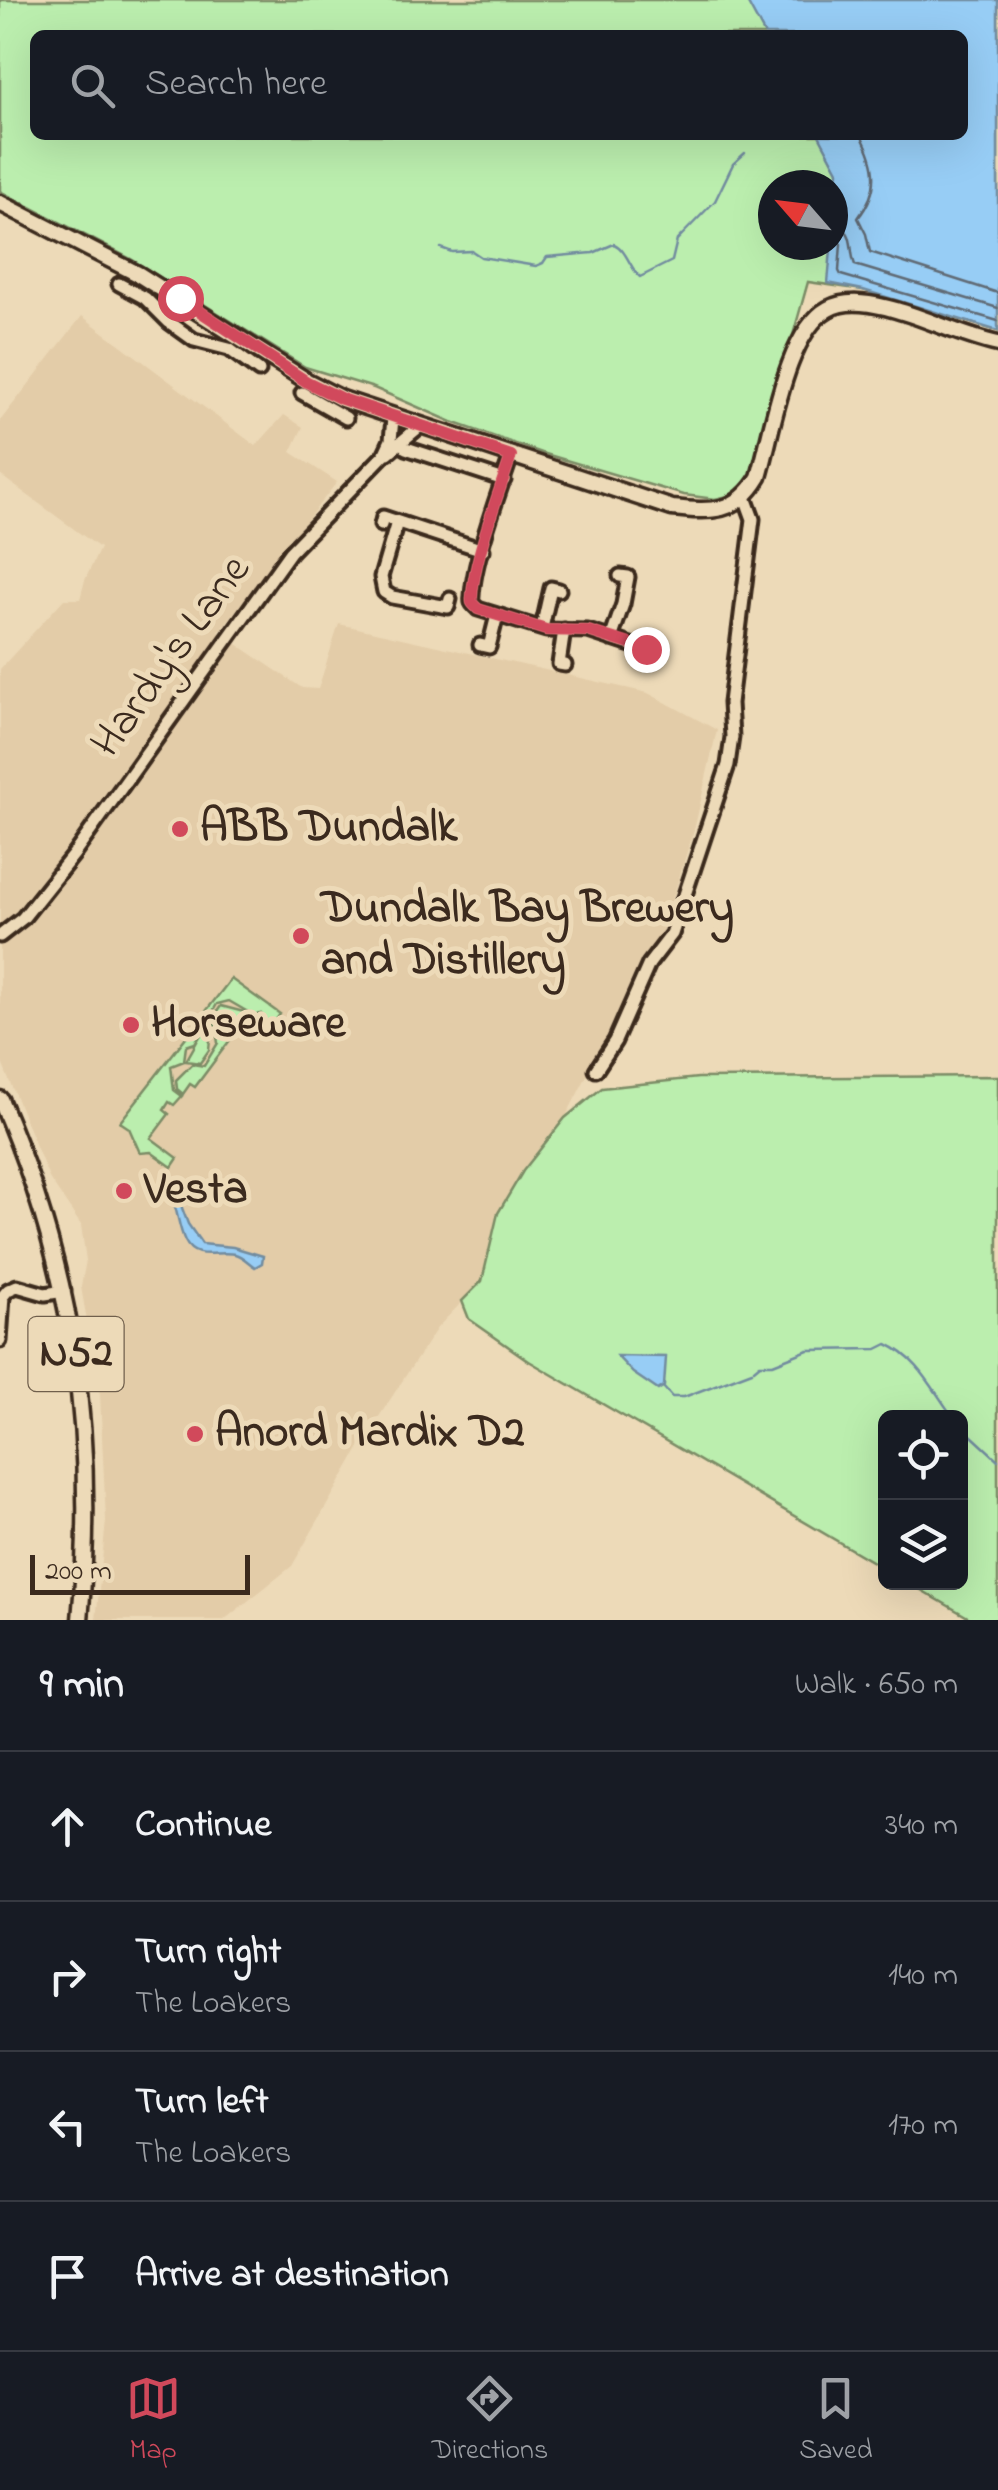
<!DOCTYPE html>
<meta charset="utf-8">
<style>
:root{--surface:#171b24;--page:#20242c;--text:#f1f3f6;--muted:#9ea1a6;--line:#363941;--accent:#d1495b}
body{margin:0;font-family:"Indie Flower",sans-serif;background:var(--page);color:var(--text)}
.controls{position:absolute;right:30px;bottom:30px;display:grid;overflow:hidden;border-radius:15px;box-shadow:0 10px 40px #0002}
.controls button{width:90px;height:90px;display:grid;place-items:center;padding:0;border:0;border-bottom:2px solid var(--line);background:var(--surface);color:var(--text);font:50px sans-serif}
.compass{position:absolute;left:758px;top:170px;width:90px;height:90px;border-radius:50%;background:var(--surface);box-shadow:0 10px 40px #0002;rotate:298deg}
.scale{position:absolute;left:30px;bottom:25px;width:220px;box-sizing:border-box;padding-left:10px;border:5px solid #3b2a1e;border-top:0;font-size:28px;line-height:35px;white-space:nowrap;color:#3b2a1e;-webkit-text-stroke:8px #eddab8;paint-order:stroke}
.stop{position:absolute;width:30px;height:30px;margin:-22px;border:8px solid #d1495b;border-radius:50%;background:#fff}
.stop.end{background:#d1495b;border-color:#fff;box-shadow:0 2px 10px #0008}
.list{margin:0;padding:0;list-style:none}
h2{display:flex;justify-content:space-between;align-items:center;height:130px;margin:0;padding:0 40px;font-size:42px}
h2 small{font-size:32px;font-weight:400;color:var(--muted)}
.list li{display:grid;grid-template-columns:65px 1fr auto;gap:30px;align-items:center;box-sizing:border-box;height:150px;padding:0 40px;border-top:2px solid var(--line)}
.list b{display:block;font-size:38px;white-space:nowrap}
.list p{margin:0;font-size:32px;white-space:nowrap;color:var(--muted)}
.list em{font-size:32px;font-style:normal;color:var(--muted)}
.icon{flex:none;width:55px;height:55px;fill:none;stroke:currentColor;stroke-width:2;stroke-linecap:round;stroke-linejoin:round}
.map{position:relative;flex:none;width:998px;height:1620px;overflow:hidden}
.search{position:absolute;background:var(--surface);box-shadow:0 10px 40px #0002;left:30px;right:30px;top:30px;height:110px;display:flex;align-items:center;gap:25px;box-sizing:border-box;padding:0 35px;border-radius:15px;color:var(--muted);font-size:38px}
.sheet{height:730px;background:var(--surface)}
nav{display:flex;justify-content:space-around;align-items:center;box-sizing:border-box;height:140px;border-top:2px solid var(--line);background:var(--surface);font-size:28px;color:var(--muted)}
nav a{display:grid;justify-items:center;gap:5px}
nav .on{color:var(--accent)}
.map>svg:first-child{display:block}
.built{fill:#e3cca8}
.green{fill:#bbeeae;stroke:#7b8c66;stroke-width:2.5;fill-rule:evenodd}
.water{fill:#97cdf5;stroke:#728c9f;stroke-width:2.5}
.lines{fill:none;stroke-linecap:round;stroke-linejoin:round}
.shore{stroke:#606b74;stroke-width:2.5}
.stream{stroke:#728c9f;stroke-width:2.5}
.minor-casing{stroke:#3b2a1e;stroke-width:19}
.major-casing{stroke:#3b2a1e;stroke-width:21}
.minor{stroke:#eddab8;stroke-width:11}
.major{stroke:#eddab8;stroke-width:14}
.route{stroke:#d1495b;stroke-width:12}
.poi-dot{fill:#d1495b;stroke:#eddab8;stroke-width:4}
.labels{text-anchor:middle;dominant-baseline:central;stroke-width:10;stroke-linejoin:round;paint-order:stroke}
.shield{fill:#eddab8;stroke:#705f4c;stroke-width:2.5}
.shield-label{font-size:42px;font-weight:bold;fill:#3b2a1e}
.street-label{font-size:45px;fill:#3b2a1e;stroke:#eddab8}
.poi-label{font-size:45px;font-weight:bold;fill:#3b2a1e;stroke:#eddab8;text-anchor:start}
</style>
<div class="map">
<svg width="998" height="1620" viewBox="0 0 998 1620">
<rect width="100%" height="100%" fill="#eddab8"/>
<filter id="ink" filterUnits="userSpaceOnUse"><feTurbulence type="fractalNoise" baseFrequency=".01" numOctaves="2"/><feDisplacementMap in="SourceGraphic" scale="20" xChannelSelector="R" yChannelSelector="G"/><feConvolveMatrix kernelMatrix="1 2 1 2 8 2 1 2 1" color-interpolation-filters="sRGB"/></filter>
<g filter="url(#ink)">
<!-- built -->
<path class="built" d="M82 316 256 446 284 415 303 427 291 452 337 482 219 632 302 688 318 689 339 624 648 693 717 730 695 826 664 927 565 1118 523 1171 498 1213 482 1281 437 1328 367 1435 292 1566 224 1620H96L106 1521 100 1394 81 1287 86 1260 81 1225 49 1178 0 1058V669L64 599H80L85 580 100 548 0 475V421Z"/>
<!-- green -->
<path class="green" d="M0 0H998V331L863 290 808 282 754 473 743 488 733 495 715 499 684 495 542 453 452 422 374 388 305 367 131 259 0 191ZM35 35H963V135H35ZM773 185H833V245H773Z
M231 979 280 1014 268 1032 264 1033 260 1030 263 1023 261 1014 253 1015 229 1001 217 1004 195 1043 186 1046 184 1061 171 1066 174 1090 182 1096 174 1105 169 1102 164 1110 169 1114 151 1138 178 1158 172 1167 151 1152 140 1153 129 1128 120 1122Z
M221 1006 259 1016 261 1023 258 1028 245 1020 195 1087 190 1084 183 1094 177 1089 176 1080 192 1064 204 1066 218 1043 214 1016Z
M211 1028 209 1050 200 1063 186 1061 203 1031Z
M998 1076V1620H973L909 1583 960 1582V1418H886L885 1569 529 1361 469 1319 462 1301 482 1281 498 1213 523 1171 565 1118 602 1088 698 1078Z"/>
<!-- water -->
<path class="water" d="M746 0H998V331L863 290 828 283 838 171 819 135H963V35H765Z
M176 1192 188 1224 202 1244 233 1247 263 1256 262 1263 255 1267C248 1263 243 1256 235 1254 217 1250 195 1262 185 1241 178 1227 178 1210 171 1196Z
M617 1356 666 1357 664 1386 658 1390 633 1373Z"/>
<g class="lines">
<!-- shore -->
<path class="shore" d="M861 135C878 166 880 190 858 218L866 234 870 252 998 293
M833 223C857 231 848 248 855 265L998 308
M833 236 841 244 839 271 841 275 998 321"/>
<!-- stream -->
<path class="stream" d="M441 248 452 252 472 251 481 257 536 266 543 263 547 257 593 253 614 244C626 249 630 268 640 277L672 261 677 240 715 201 733 164 745 153
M754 1369 760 1364H773L808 1350 877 1349 887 1344C920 1359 933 1391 954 1418
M663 1387 672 1397H684L752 1371
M960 1425 998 1460"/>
<defs>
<path id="minor" d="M119 284 145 298 169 322 194 340 229 349 259 371
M302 393 346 418
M406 448 504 480
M388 453 419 427
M511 456C499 493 474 558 472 596 471 604 472 603 478 609L546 630 588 631 643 649H647L648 641
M397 522 381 577 384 592 392 597 448 607 450 599
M381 525 383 517 483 550
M542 628 551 588 559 590
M564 630 559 664 565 665
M611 639 623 604 628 577 620 576
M480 645 489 647 497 615
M0 936 23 918 74 854 290 552 384 455 391 440 393 418
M596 1070 615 1041 649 964 672 934 728 765 732 737 730 703 753 519 745 497
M0 1341 3 1296 8 1290 17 1286 45 1294 64 1291"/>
<path id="major" d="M0 203 138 274 307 381 342 399 672 508C711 512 737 514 759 477 772 434 786 332 828 309 848 298 875 304 896 310 931 320 962 336 998 344
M0 1099C74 1270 97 1436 80 1620"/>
</defs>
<!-- minor casing -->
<use href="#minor" class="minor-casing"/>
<!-- major casing -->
<use href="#major" class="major-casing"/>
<!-- minor -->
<use href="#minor" class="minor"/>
<!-- major -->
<use href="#major" class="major"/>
</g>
</g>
<g class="lines" filter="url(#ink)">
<!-- route -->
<path class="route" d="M180 298 307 382 342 399 511 456C499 493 474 558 472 596 471 604 472 603 478 609L546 630 588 631 646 649"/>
</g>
<!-- markers -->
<g class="poi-dot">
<circle cx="180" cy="829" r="10"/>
<circle cx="301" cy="936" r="10"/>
<circle cx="131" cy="1025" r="10"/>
<circle cx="124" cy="1191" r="10"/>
<circle cx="195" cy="1434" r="10"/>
</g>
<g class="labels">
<!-- shield labels -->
<rect class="shield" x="28.5" y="1317" width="95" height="74" rx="8"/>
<g class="shield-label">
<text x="76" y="1354">N52</text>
</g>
<!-- street labels -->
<g class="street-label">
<text transform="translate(172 657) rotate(-54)">Hardy's Lane</text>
</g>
<!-- poi labels -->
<g class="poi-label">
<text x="200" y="829">ABB Dundalk</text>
<text x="321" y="910">Dundalk Bay Brewery<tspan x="321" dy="52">and Distillery</tspan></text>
<text x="151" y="1025">Horseware</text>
<text x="144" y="1191">Vesta</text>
<text x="215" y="1434">Anord Mardix D2</text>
</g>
</g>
</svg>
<div class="controls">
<button><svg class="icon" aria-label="locate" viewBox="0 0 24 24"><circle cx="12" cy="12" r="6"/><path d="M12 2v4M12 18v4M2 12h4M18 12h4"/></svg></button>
<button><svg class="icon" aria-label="layers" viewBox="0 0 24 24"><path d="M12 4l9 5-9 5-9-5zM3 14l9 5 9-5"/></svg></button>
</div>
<svg class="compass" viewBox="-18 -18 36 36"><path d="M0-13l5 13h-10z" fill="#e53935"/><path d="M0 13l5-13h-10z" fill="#9ea1a6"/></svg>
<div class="scale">200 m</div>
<div class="stop" style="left:180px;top:298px"></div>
<div class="stop end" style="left:646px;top:649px"></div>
<div class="search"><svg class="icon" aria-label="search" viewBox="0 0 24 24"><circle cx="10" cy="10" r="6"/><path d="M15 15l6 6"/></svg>Search here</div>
</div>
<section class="sheet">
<h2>9 min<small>Walk · 650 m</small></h2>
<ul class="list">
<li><svg class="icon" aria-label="ahead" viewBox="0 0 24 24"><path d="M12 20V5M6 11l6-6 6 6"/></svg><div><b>Continue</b></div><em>340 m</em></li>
<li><svg class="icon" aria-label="right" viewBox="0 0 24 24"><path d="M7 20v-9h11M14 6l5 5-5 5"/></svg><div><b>Turn right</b><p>The Loakers</p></div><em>140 m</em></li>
<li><svg class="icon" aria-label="left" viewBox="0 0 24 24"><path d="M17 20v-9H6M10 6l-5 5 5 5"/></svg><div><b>Turn left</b><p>The Loakers</p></div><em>170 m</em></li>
<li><svg class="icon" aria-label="arrive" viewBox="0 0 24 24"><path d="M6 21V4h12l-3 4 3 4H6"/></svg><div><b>Arrive at destination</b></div></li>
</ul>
</section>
<nav>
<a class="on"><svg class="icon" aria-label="map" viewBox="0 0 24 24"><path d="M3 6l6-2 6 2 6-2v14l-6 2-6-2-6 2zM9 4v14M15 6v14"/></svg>Map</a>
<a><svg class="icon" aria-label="directions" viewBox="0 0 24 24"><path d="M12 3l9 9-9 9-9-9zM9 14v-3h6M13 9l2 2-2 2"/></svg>Directions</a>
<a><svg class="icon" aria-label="saved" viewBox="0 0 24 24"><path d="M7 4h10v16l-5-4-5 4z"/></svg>Saved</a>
</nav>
